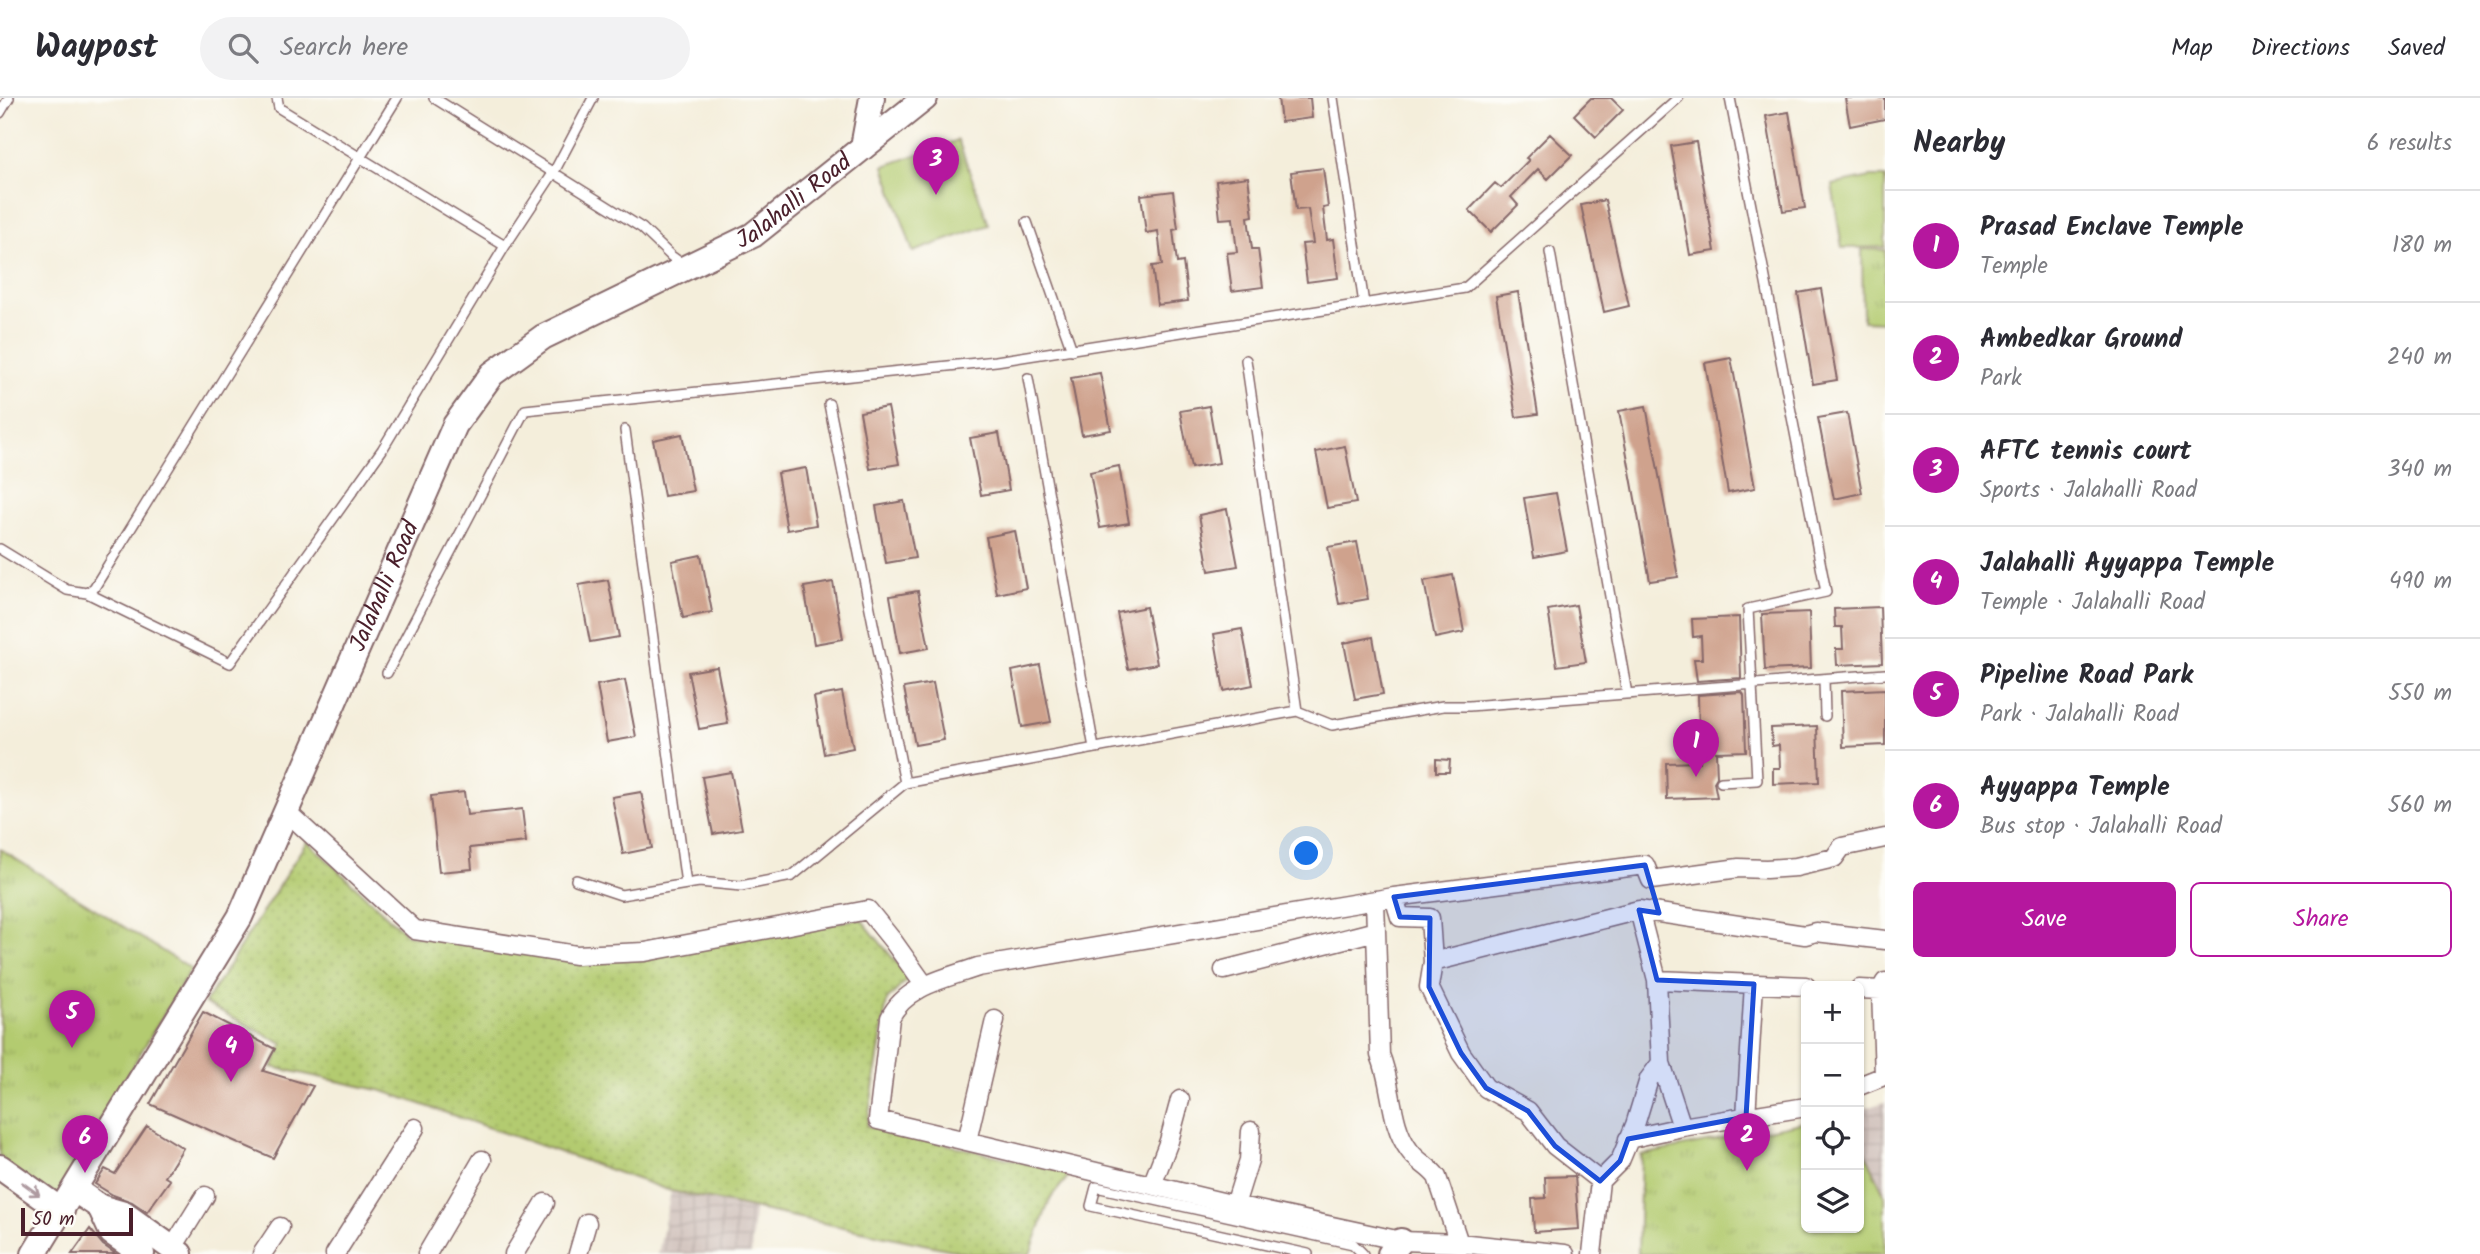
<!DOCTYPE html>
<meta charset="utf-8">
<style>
:root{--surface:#fff;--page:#f2f2f3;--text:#2b2b33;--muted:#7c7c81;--line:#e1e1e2;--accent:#b5179e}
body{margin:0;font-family:Kalam,sans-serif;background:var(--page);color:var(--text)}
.controls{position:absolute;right:21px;bottom:21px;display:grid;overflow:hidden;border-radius:10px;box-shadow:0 2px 5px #0004}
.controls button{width:63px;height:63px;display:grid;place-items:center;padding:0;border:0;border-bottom:2px solid var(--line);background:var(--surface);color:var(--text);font:35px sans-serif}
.scale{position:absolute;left:21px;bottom:18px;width:112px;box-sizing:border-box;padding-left:7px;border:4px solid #4a1f2b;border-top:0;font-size:19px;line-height:24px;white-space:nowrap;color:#4a1f2b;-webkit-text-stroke:5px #fdfcf7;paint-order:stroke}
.you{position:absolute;left:1307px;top:756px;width:24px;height:24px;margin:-18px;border:5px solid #fff;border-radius:50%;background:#1a73e8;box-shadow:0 0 0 10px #1a73e833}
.badge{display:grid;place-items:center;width:46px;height:46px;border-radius:50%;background:var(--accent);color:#fff;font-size:23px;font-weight:700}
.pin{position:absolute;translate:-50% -58px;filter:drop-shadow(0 2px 4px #0008)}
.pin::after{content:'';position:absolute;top:37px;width:24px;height:21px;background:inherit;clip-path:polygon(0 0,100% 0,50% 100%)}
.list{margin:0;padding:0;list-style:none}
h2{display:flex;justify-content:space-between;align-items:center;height:91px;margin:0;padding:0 28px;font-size:30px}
h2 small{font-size:23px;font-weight:400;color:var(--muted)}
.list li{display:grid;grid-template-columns:46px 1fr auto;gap:21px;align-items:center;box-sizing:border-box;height:112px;padding:0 28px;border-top:2px solid var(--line)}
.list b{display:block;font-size:26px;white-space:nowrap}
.list p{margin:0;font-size:23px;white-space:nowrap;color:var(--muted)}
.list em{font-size:23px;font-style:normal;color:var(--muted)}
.actions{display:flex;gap:14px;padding:21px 28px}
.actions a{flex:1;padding:16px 0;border:2px solid var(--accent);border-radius:10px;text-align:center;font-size:24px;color:var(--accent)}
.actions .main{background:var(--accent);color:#fff}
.icon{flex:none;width:38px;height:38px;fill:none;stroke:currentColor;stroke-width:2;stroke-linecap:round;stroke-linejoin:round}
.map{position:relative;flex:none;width:1885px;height:1156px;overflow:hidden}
header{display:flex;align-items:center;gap:42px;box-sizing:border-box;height:98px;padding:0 35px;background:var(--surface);border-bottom:2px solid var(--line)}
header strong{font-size:33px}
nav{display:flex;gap:38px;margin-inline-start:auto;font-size:24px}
.search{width:490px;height:63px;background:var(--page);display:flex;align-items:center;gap:18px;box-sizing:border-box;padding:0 24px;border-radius:38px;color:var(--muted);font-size:26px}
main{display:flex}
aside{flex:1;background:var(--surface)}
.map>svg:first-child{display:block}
.industrial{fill:url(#industrial-grid)}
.grass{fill:url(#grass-dots);stroke:#7e754e;stroke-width:2}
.park{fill:url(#park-tufts);stroke:#7e754e;stroke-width:2}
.pitch{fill:#b3cb70;stroke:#7e754e;stroke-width:2}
.building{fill:#cfa28d}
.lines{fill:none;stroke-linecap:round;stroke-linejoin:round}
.lane-casing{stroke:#866769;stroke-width:12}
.street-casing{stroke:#866769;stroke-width:21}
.secondary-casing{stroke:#866769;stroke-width:28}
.lane{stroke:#fff;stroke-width:9}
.street{stroke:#fff;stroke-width:18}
.secondary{stroke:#fff;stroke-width:24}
.oneway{stroke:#ae9aa0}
.marked{fill:#1d4ed8;fill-opacity:0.2;stroke:#1d4ed8;stroke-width:5;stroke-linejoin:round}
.labels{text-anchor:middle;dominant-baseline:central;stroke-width:5;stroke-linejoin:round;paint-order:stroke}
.street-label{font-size:24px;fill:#4a1f2b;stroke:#fdfcf7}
</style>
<header>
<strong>Waypost</strong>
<div class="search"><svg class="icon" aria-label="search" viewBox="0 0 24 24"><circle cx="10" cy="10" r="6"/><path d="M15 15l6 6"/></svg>Search here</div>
<nav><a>Map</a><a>Directions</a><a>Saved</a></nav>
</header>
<main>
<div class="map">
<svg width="1885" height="1156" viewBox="0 0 1885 1156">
<defs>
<pattern id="industrial-grid" width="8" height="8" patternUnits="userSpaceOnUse" patternTransform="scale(1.75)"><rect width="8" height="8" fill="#cfc0ba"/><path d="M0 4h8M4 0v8" fill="none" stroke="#b3a5a0"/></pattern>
<pattern id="grass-dots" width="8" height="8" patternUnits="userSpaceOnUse" patternTransform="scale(1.75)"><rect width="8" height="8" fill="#b3cb70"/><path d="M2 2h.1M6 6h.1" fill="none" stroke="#9bae61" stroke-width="1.8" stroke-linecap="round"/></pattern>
<pattern id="park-tufts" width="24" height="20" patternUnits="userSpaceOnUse" patternTransform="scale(1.75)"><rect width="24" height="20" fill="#b3cb70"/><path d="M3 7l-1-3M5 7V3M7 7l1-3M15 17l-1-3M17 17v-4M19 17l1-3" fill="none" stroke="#9bae61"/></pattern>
</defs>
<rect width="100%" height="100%" fill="#fdfcf7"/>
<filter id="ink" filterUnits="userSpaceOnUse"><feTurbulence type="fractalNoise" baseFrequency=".0143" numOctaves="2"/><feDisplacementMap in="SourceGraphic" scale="14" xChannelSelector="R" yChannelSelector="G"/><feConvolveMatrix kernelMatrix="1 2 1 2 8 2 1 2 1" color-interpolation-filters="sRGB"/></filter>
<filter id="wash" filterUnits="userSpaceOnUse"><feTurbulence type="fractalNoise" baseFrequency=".00686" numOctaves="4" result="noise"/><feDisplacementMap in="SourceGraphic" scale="28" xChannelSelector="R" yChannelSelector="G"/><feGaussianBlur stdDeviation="1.57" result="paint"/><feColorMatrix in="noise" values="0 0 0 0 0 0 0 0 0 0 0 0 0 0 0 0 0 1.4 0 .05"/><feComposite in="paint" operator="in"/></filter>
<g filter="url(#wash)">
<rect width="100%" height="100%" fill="#f4eedb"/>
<!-- industrial -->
<path class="industrial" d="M1885 1004V1098L1859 1040V1012Z
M671 1093 754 1110 751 1156H658Z"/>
<!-- grass -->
<path class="grass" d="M307 743 407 837 577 862 861 821 909 880 887 902 867 1028 1071 1075 1050 1101 1030 1156H971L671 1093 383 993 272 969 283 946 205 905Z"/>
<!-- park -->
<path class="park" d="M1862 151 1885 152V224L1863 223Z
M0 751 191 871 66 1079 71 1087 59 1108 0 1065Z
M1806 1024V1130H1859V1040L1885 1098V1156H1638L1641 1057Z"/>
<!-- pitch -->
<path class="pitch" d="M958 42 989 127 913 154 884 68Z
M1871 79H1885V149L1842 150 1832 87Z"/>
<g id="blocks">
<!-- building -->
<path class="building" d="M1278 0H1310L1312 20 1281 24Z
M1591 0H1611L1623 12 1596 39 1574 17Z
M1845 0H1885V21L1850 28Z
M1789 14 1805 110 1783 113 1766 18Z
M1550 36 1572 57 1548 81 1538 71 1511 99 1518 107 1491 134 1469 112 1495 85 1501 90 1529 62 1526 60Z
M1696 44 1715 153 1690 157 1671 48Z
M1323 70 1328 109 1323 110 1327 142 1333 141 1338 180 1307 184 1302 146 1313 145 1308 111 1296 112 1291 74Z
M1248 79 1253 118 1248 119 1252 151H1258L1263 189 1232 193 1227 155 1237 154 1233 120 1220 121 1216 83Z
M1173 93 1178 131 1173 132 1177 165 1183 164 1188 203 1157 207 1152 168 1162 167 1158 133 1146 135 1141 97Z
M1605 102 1629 208 1604 214 1581 107Z
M1821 191 1837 282 1813 286 1798 195Z
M1518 194 1538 316 1516 319 1496 198Z
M1731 260 1755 390 1728 395 1705 265Z
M1100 275 1111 332 1082 337 1071 280Z
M1209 308 1219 365 1191 370 1180 313Z
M1646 308 1678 479 1650 483 1619 313Z
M888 309 899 366 870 371 860 314Z
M1847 315 1862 395 1834 401 1818 320Z
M999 335 1009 392 981 397 970 340Z
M682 336 693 393 664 398 653 342Z
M1345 348 1356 405 1327 410 1316 354Z
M1119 368 1129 425 1100 430 1090 374Z
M806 370 816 427 787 432 777 375Z
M1556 395 1567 453 1534 459 1524 400Z
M904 403 915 460 886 465 876 408Z
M1227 411 1238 468 1209 473 1199 417Z
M1015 433 1026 490 997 496 986 439Z
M1357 444 1368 501 1339 506 1328 449Z
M701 457 712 514 683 520 672 463Z
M1453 477 1464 534 1435 540 1424 483Z
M608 482 619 539 590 544 579 487Z
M833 484 843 541 814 546 804 489Z
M918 493 929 550 900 555 890 498Z
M1576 507 1586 564 1557 568 1548 512Z
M1146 509 1157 566 1128 571 1117 515Z
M1880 509 1882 565 1837 567 1836 551H1843L1842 529H1835L1834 511Z
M1809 514 1811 570 1765 572 1762 516Z
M1739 519 1741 580 1697 583 1694 561H1702L1701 538 1693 539 1692 521Z
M1242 531 1253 587 1224 593 1214 536Z
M1373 539 1383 596 1355 601 1344 545Z
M1040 567 1051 624 1022 629 1012 573Z
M717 569 728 626 699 631 688 574Z
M625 582 636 639 607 644 597 587Z
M933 585 944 642 915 647 904 590Z
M1885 591V647L1843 649 1841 593Z
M842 594 853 650 824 656 814 599Z
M1742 594 1744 597 1746 653 1716 654 1717 679 1714 684 1717 699 1667 701 1666 665 1700 664 1698 597Z
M1817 628 1819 684 1773 686V670H1780L1779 647 1772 648 1771 630Z
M1436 661 1450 662 1449 674H1436Z
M731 674 742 731 713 736 702 679Z
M464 694 467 717 522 711 526 744 470 750 472 771 439 774 431 698Z
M641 694 652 750 623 756 612 699Z
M203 914 275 951 263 973 313 988 273 1060 150 1006Z
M147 1028 183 1050 165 1079 170 1082 147 1114 132 1104 113 1097 95 1086 105 1071 115 1076Z
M1575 1078 1579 1131 1534 1134 1532 1101 1546 1100 1545 1079Z
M90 1131 103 1147 116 1156H72Z"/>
</g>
</g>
<g filter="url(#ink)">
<use href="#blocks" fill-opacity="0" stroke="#866769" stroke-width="2"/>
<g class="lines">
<defs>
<path id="lane" d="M277 0 279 10 505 148
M434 0 642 130 671 158 685 168
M1333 0 1364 206
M0 15 9 0
M1027 124 1072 252
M1550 154 1627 596
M1246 262 1297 613
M1028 280 1094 650
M829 306 905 685
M625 332 686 786
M0 451 67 492 87 495 94 490 397 0
M87 495 230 565 382 352 505 148 554 74 593 0
M387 575 525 312 996 263 1465 190 1678 0
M1824 581 1825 618
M1721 684 1757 682 1748 511 1826 494 1730 0
M576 782 621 797 699 784 741 788 792 778 905 685 1297 613 1332 627 1443 608H1469L1885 576
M1308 1156 1091 1108 1096 1089 1353 1146 1363 1156"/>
<path id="street" d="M288 715 415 832 576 857 645 854 868 812 893 843 925 888
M1394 799 1645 767 1651 782 1739 770 1766 771 1796 769 1834 760 1842 749 1885 740
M1375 802 1380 957C1393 987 1389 1025 1409 1052 1417 1064 1429 1068 1437 1079L1459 1145 1457 1155
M1639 812 1805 837 1816 834 1885 842
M1433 864 1429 889 1461 955 1486 990 1528 1013 1555 1048 1600 1083
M1224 872 1376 833
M1657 882 1806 888
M1859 891 1881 892
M1661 965 1682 1029 1806 1009
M1859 988 1884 978 1881 892 1885 884
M1746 1019 1754 886
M1628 1041 1682 1029
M967 1043 995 922
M1152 1087 1169 1043 1180 1002
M1235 1107 1249 1062 1251 1033
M172 1151 205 1098
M262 1156 280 1129
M335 1156 415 1030
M427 1156 482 1062
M514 1156 545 1105
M578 1156 587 1125
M1565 1156 1459 1145 1401 1143 1235 1107 878 1022 890 920C905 888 947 880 978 869L1394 799 1400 819 1430 820 1433 864 1639 812 1657 882 1661 965 1649 981 1635 1027 1620 1063 1600 1083 1592 1156"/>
<g id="secondary">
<path d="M863 49 872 0"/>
<path d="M0 1069 62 1113"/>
<path d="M75 1092 100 1109 124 1116 180 1156"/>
<path d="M100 1109 112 1135 142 1156"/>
<path id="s1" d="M34 1156 240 819 455 327 492 276 543 239 753 137 925 0"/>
<path d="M1390 1156 1401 1143"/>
</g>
</defs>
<!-- lane casing -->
<use href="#lane" class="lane-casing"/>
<!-- street casing -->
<use href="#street" class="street-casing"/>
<!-- secondary casing -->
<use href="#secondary" class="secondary-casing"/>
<!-- lane -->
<use href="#lane" class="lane"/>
<!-- street -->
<use href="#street" class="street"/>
<!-- secondary -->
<use href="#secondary" class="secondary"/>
</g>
<!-- one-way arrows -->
<defs><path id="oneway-shaft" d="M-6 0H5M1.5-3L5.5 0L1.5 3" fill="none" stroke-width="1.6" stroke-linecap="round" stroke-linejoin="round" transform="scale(1.75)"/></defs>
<use class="oneway" href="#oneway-shaft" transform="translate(31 1091) rotate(36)"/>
</g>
<!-- marked area -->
<path class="marked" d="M1645 767 1659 815 1639 812 1657 882 1754 886 1746 1019 1628 1041 1620 1063 1600 1083 1555 1048 1528 1013 1486 990 1461 955 1429 889 1430 820 1400 819 1394 799Z"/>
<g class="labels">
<!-- street labels -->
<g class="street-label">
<text stroke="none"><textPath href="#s1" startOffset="1344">Jalahalli Road</textPath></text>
<text stroke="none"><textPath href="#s1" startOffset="756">Jalahalli Road</textPath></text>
</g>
</g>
</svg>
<div class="controls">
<button>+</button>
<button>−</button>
<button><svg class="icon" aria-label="locate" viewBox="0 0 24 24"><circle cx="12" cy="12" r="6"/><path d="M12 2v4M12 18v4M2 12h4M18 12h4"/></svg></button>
<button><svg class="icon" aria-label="layers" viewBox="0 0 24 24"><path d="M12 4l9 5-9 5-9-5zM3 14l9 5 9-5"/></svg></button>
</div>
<div class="scale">50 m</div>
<div class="you"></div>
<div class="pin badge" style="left:1696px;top:679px">1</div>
<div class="pin badge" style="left:1747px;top:1073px">2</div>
<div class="pin badge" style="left:936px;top:97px">3</div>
<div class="pin badge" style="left:231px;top:984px">4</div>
<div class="pin badge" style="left:72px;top:950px">5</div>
<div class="pin badge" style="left:85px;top:1075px">6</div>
</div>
<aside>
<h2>Nearby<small>6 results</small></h2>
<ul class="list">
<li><span class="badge">1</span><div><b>Prasad Enclave Temple</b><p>Temple</p></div><em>180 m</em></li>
<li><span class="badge">2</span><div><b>Ambedkar Ground</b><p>Park</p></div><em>240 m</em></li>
<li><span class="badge">3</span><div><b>AFTC tennis court</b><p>Sports · Jalahalli Road</p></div><em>340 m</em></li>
<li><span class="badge">4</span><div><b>Jalahalli Ayyappa Temple</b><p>Temple · Jalahalli Road</p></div><em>490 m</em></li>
<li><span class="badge">5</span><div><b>Pipeline Road Park</b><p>Park · Jalahalli Road</p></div><em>550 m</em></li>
<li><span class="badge">6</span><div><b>Ayyappa Temple</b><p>Bus stop · Jalahalli Road</p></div><em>560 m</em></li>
</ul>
<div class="actions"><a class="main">Save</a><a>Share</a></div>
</aside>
</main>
